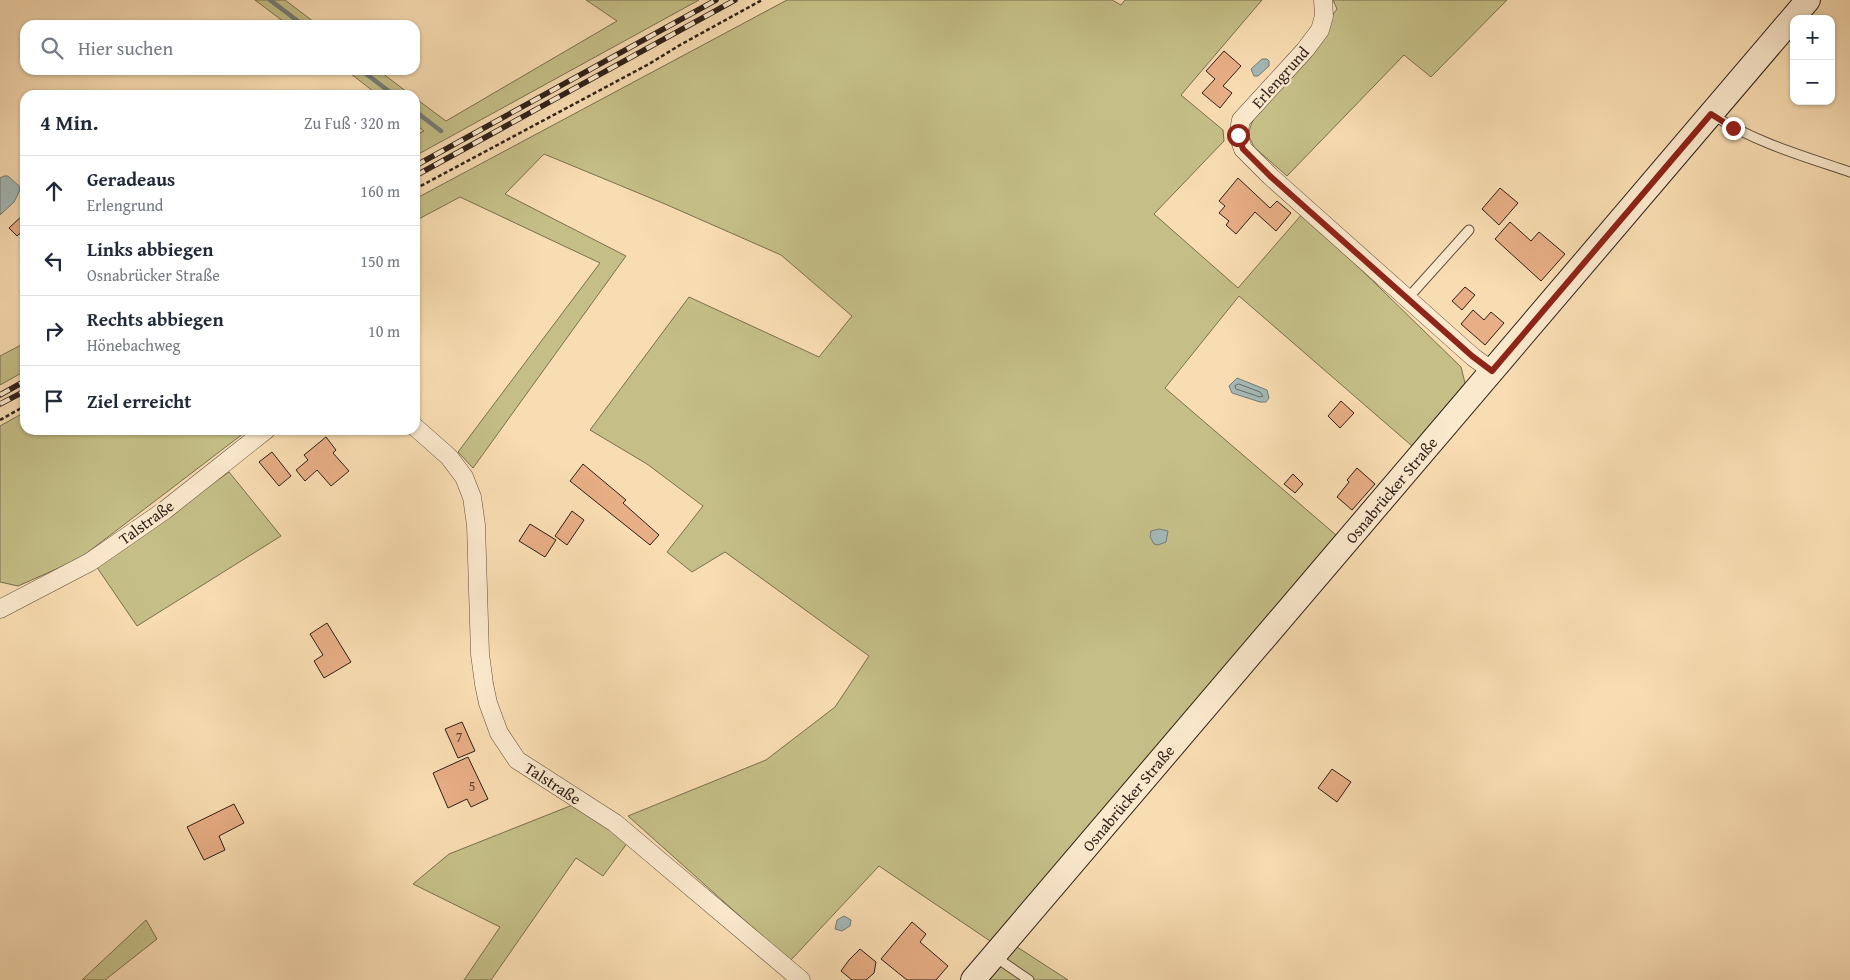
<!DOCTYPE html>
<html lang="de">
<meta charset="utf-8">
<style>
:root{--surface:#fff;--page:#f6f6f7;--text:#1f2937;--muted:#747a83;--line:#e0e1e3}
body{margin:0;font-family:"Gentium Book Plus",serif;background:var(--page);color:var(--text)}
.controls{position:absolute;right:15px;top:15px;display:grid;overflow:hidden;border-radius:10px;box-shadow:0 1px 4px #0004}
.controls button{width:45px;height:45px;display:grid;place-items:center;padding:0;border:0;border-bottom:1px solid var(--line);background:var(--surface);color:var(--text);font:25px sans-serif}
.stop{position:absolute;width:15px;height:15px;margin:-11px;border:4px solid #8f2418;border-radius:50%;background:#fff}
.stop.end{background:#8f2418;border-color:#fff;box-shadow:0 1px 5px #0008}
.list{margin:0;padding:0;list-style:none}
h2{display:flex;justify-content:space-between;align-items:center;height:65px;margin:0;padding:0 20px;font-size:21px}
h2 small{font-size:16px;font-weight:400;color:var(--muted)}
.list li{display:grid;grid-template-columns:32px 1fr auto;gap:15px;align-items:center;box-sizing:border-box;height:70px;padding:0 20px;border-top:1px solid var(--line)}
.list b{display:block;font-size:19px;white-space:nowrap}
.list p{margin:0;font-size:16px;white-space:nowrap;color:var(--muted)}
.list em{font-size:16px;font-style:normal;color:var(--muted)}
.icon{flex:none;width:28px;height:28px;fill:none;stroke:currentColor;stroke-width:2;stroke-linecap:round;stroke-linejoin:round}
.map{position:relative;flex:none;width:1850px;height:980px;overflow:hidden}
.search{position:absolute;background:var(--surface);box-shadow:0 1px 4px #0004;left:20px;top:20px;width:400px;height:55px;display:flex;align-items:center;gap:12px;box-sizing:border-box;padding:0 18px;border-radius:15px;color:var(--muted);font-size:19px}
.panel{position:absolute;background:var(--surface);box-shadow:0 1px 4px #0004;left:20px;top:90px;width:400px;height:345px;border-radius:15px}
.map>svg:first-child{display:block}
.green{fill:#c5bf87;stroke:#796f50}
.water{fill:#a3b9b7;stroke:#747b78}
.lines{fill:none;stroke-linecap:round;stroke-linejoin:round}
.shore{stroke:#686c68;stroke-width:1}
.stream{stroke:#747b78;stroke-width:4.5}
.building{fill:#e8ae85;stroke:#2d1f19}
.lane-casing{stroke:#604e3f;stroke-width:11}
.street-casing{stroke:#604e3f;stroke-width:19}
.secondary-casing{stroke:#2d1f19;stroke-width:26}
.path{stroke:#2d1f19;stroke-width:2.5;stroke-dasharray:4 2.5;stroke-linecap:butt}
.lane{stroke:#fbe9cd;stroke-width:9}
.street{stroke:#fbe9cd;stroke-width:18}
.secondary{stroke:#fbe9cd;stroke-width:24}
.rail-casing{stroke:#2d1f19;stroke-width:5.5}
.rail{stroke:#fbe9cd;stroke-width:4;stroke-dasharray:11;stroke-linecap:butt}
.route{stroke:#8f2418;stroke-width:6}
.labels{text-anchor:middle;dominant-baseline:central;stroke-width:4.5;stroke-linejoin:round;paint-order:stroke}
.number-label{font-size:14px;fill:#5c4334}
.street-label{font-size:16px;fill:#2d1f19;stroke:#fbe9cd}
</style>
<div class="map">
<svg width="1850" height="980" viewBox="0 0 1850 980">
<rect width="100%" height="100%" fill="#f9ddb2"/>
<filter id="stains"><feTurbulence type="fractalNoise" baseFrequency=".004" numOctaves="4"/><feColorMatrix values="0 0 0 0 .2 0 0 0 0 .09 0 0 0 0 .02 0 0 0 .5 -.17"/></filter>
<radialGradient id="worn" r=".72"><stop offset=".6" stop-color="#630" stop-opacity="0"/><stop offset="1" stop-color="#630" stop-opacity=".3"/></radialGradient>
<!-- green -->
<path class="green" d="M255 0H285L318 25H288Z
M586 0H699L415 156V135L424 131 415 124V98L446 121 617 21Z
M787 0H1112L1121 5 1125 0H1262L1181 95 1223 130 1224 141 1154 214 1238 288 1303 213 1461 367 1465 383 1412 446 1239 296 1165 388 1336 535 993 943 879 866 790 961 628 816 766 760 835 707 869 656 725 552 692 572 667 552 703 506 647 464 590 430 689 297 819 357 852 316 781 255 665 204 544 154 505 194 626 256 473 468 458 452 600 263 460 197 415 221V199Z
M1333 0H1507L1431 77 1404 55 1287 176 1254 147 1248 134 1254 117 1337 9Z
M346 70H378L411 95H378Z
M25 343V371L0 385V356Z
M25 412V430H248L79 559 18 586 0 582V426Z
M229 472 281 536 137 626 96 566Z
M575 804 628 842 603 876 576 858 491 980H464L500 927 413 884 449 854Z
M146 920 157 939 105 980H82Z
M1014 945 1068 980H984Z"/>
<!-- water -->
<path class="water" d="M1262 59H1267L1269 61V66L1258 76H1254L1251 69Z
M4 176H8L19 186 20 190 14 202 0 215V178Z
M1237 378 1267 390 1269 398 1266 402H1260L1232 393 1229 386Z
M1159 529 1168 531 1166 542 1158 545 1154 544 1150 537 1151 531Z
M844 916 851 920 850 926 842 931 835 929 837 920Z"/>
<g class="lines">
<!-- shore -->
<path class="shore" d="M1239 384 1260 392 1263 396 1260 397 1236 389 1235 386Z"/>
<!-- stream -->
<path class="stream" d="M270 0 303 25
M361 70 394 95
M415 111 441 131"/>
</g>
<!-- building -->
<path class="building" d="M1224 51 1241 66 1223 86 1232 93 1220 108 1202 93 1215 79 1206 71Z
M1238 178 1270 208 1277 201 1291 213 1276 231 1255 212 1236 234 1226 225 1229 221 1219 213 1225 206 1219 201Z
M1500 188 1518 203 1499 225 1482 209Z
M25 213V229L17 236 9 228Z
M1510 222 1531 241 1539 232 1565 254 1541 281 1495 239Z
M1465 287 1475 295 1462 310 1452 301Z
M1473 310 1484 320 1491 312 1504 323 1485 345 1461 324Z
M1341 401 1354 413 1340 428 1328 416Z
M326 437 336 450 333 453 349 471 331 486 317 470 305 481 296 470 308 460 304 455Z
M272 452 291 476 279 486 259 462Z
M583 464 626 500 623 503 659 535 650 545 570 481Z
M1357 468 1375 484 1352 510 1337 497 1349 482 1347 480Z
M1293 474 1303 484 1295 493 1284 484Z
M572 511 584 520 567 545 555 536Z
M530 524 556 540 545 557 519 541Z
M327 623 351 662 324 678 314 661 323 655 310 634Z
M462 722 475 751 458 758 445 729Z
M468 757 488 799 471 807 467 799 448 808 433 773Z
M1332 769 1351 782 1337 802 1318 788Z
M234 804 244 823 219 836 225 850 204 860 187 827Z
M912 922 926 934 920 942 948 966 936 980H907L881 959Z
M860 949 876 962 874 973 866 980H852L841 971 849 960Z"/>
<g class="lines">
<defs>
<path id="lane" d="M1713 115C1754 142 1803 156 1850 172
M1408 298 1469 230
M994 956 1029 980"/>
<path id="street" d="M1323 0 1324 16 1320 30 1305 50 1241 120 1238 135 1243 149 1270 176 1473 357 1492 371
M415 427 449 457 464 477 472 497 476 525 480 654 484 684 488 703 499 733 517 760 615 823 801 980
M0 609 90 562 165 510 266 430"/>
<path id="secondary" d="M973 980 1808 0"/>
</defs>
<!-- lane casing -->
<use href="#lane" class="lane-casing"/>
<!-- street casing -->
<use href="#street" class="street-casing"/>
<!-- secondary casing -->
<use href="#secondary" class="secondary-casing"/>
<!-- path -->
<path class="path" d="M415 189 649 64 680 45 762 0
M0 420 25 406"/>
<!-- lane -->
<use href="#lane" class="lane"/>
<!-- street -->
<use href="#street" class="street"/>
<!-- secondary -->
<use href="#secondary" class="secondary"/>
<defs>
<path id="rail" d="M415 166 716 0
M415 176 735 0
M0 395 25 381
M0 404 25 391"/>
</defs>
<!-- rail casing -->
<use href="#rail" class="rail-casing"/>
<!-- rail -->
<use href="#rail" class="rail"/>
</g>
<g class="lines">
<!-- route -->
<path class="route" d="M1238 135 1243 149 1270 176 1472 356 1492 371 1711 114 1733 128"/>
</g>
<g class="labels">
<!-- number labels -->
<g class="number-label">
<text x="459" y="737">7</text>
<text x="472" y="786">5</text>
</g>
<!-- street labels -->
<g class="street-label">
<text transform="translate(1280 77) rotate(-48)">Erlengrund</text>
<text transform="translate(1391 490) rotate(-50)">Osnabrücker Straße</text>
<text transform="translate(146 522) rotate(-36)">Talstraße</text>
<text transform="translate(553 783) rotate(33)">Talstraße</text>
<text transform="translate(1128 798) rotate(-50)">Osnabrücker Straße</text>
</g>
</g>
<rect width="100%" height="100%" filter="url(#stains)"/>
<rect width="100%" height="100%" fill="url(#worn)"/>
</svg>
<div class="controls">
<button>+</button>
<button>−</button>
</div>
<div class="stop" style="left:1238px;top:135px"></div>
<div class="stop end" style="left:1733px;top:128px"></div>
<div class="search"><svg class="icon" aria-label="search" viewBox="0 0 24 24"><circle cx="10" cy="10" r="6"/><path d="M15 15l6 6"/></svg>Hier suchen</div>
<section class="panel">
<h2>4 Min.<small>Zu Fuß · 320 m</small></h2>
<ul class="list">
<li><svg class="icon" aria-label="ahead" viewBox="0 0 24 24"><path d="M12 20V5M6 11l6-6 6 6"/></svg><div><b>Geradeaus</b><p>Erlengrund</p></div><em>160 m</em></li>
<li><svg class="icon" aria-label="left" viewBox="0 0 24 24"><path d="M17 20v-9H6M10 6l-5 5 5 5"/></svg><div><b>Links abbiegen</b><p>Osnabrücker Straße</p></div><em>150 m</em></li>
<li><svg class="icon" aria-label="right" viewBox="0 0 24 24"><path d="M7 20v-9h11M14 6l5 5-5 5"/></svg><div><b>Rechts abbiegen</b><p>Hönebachweg</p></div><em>10 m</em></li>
<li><svg class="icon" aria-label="arrive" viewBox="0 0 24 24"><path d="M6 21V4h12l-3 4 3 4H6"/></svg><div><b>Ziel erreicht</b></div></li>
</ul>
</section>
</div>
